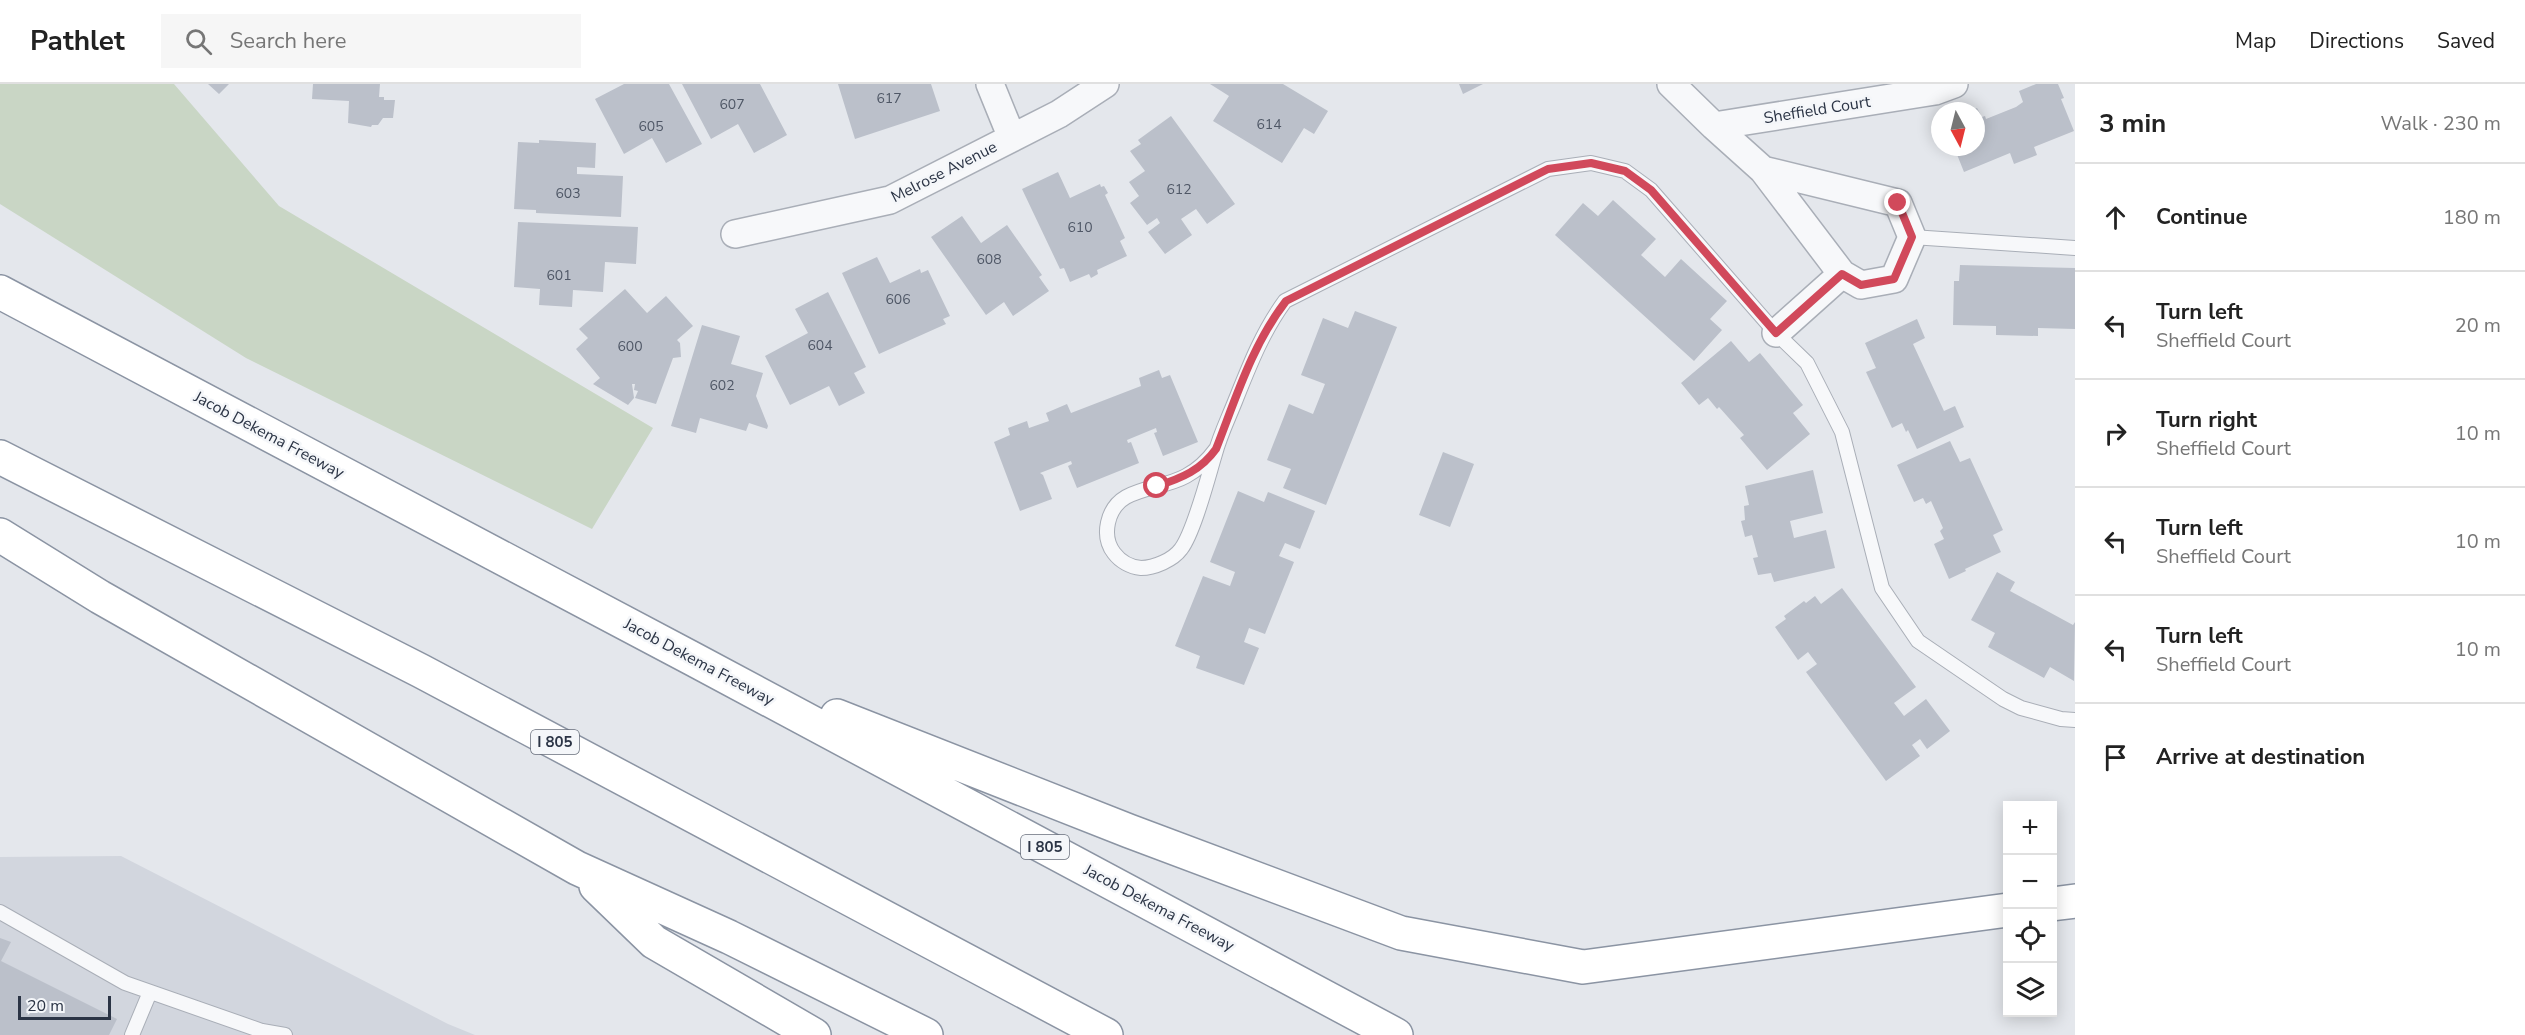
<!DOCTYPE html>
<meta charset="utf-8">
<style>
:root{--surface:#fff;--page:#f6f6f6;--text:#222;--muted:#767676;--line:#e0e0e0}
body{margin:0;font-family:"Nunito Sans",sans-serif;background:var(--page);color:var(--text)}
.controls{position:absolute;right:18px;bottom:18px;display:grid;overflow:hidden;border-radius:0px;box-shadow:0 3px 15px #0003}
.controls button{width:54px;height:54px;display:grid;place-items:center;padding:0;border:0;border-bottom:2px solid var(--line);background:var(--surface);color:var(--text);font:30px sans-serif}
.compass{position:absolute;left:1931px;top:18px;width:54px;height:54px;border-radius:50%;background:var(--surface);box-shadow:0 3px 15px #0003;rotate:173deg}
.scale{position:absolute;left:18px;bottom:15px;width:93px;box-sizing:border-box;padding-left:6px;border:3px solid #2b3445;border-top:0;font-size:16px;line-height:21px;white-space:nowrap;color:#2b3445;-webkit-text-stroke:4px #f4f6f9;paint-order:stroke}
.stop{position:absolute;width:18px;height:18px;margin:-14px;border:4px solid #d1495b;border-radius:50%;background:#fff}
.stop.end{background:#d1495b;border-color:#fff;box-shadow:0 2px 6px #0008}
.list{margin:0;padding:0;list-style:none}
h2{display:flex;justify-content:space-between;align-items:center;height:78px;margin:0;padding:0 24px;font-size:26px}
h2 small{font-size:20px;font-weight:400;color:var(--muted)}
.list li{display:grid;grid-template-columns:39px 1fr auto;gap:18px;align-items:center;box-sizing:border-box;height:108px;padding:0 24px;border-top:2px solid var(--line)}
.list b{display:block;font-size:22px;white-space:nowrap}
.list p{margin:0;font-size:20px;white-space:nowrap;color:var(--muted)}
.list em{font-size:20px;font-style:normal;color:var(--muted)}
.icon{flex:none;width:33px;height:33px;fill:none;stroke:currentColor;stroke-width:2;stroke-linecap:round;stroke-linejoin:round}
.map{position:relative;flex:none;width:2075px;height:951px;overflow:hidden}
header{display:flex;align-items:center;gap:36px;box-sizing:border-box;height:84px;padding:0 30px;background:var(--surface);border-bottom:2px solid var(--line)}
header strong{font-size:28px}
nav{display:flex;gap:33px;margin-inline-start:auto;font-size:21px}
.search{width:420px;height:54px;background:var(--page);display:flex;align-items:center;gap:15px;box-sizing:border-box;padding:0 21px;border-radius:0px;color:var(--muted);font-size:22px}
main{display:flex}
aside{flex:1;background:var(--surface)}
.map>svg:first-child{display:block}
.built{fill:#d2d6de}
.green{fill:#c9d6c5}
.building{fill:#bbc0ca}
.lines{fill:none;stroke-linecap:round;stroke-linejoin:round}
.service-casing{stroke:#a9aeb7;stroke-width:16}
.minor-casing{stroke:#a9aeb7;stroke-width:30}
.motorway-casing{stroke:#8b94a3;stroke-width:36}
.service{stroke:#f7f8fa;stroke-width:14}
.minor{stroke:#f7f8fa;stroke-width:27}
.motorway{stroke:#fff;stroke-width:33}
.route{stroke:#d1495b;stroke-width:8}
.labels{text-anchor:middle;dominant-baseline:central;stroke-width:5;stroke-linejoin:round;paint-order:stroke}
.number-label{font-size:14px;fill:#4f5766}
.shield{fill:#f4f6f9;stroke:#676e7b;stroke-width:1.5}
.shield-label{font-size:15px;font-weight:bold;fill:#2b3445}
.street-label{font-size:16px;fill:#2b3445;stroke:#f4f6f9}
</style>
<header>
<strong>Pathlet</strong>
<div class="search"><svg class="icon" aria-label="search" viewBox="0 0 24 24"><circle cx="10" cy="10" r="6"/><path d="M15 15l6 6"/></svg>Search here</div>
<nav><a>Map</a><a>Directions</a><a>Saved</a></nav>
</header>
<main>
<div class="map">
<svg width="2075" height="951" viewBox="0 0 2075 951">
<rect width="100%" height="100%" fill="#e4e7ec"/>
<!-- built -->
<path class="built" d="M121 772 448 940 475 951H0V773Z"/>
<!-- green -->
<path class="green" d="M0 0H174L279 122 653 344 592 445 246 274 0 120Z"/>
<!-- building -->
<path class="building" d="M208 0H229L219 10Z
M313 0H380L379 13H384V16H395L393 34H383L378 41H372L371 43 348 39 349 17 312 15Z
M624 0H669L702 60 666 79 652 54 624 70 595 15Z
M682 0H760L787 51 754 69 738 40 711 55Z
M838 0H931L940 27 855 55Z
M1210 0H1283L1328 27 1314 50 1304 44 1282 79 1213 37 1229 12Z
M1459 0H1483L1463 10Z
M2036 0H2058L2064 14 2061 15 2074 47 2034 63 2037 71 2014 80 2010 69 1964 88 1954 63H1976V27H1970L1977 24 1982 33 1985 32 1986 35 2016 23 2023 18 2019 7Z
M1171 32 1235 120 1207 140 1196 125 1181 135 1192 151 1165 170 1148 148 1160 139 1157 134 1147 141 1130 119 1139 112 1129 98 1145 87 1130 67 1141 60 1138 56Z
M539 56 596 59 595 84 577 83V90L623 92 621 133 536 129V126L514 125 518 58 539 59Z
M1058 88 1070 114 1100 100 1101 103 1104 102 1108 109 1105 111 1125 154 1120 157 1127 172 1097 186 1098 190 1091 194 1089 190 1070 198 1064 184 1060 185 1022 105Z
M1613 116 1656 155 1641 171 1665 193 1681 175 1727 217 1710 235 1722 246 1694 277 1555 151 1583 119 1598 132Z
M962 132 981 159 1007 141 1042 191 1039 193 1049 207 1013 232 1004 218 986 231 931 153Z
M518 138 638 143 636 180 605 178 603 208 573 206 572 223 539 221 540 205 514 203Z
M877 173 890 199 920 185 921 189 928 186 950 232 943 235 946 240 879 270 842 189Z
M1960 181 2075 184V245L2038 244V252L1996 251V242L1953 241 1954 197H1959Z
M625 205 647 229 666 212 693 242 677 256 680 259 681 273 673 274 656 320 635 314 638 307 634 306 635 300H632L634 314 628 321 593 300 600 294 576 265 588 254 579 245Z
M828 208 866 283 854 289 865 309 839 322 829 302 790 321 765 272 808 249 795 225Z
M1355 227 1397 243 1326 421 1283 404 1291 385 1267 376 1289 320 1313 330 1325 300 1301 291 1323 234 1348 244Z
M1917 235 1925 254 1913 260 1944 327 1955 322 1964 343 1917 365 1908 346 1906 348 1902 339 1892 344 1866 288 1876 284 1865 259Z
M702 241 740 252 731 280 763 289 756 312 768 342 767 345 749 339 746 347 700 334 696 349 671 342Z
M1731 257 1749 278 1760 269 1803 321 1793 329 1810 350 1767 386 1740 354 1744 351 1719 323 1717 325 1708 314 1699 321 1681 299Z
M1159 286 1162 294 1170 291 1198 358 1163 372 1154 349 1157 348 1156 344 1127 356 1128 359 1131 358 1139 379 1077 404 1068 382 1072 380 1071 377 1040 389 1043 391 1052 415 1020 427 994 358 1010 351 1008 344 1027 337 1029 344 1049 337 1046 329 1067 320 1071 329 1141 302 1139 294Z
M1950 357 1960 378 1970 374 2003 446 1993 451 2001 468 1965 485 1966 487 1949 495 1934 460 1944 455 1940 447 1943 444 1931 417 1926 420 1923 414 1914 418 1897 381Z
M1443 368 1474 380 1450 443 1419 431Z
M1813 386 1823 429 1790 437 1794 454 1826 446 1835 484 1774 498 1771 489 1758 491 1753 474 1758 473 1752 451 1745 453 1741 437 1745 436 1744 422 1749 421 1745 402Z
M1238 407 1264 418 1268 408 1315 427 1300 465 1285 459 1279 472 1294 478 1265 550 1249 544 1244 558 1259 564 1244 601 1196 584 1200 572 1175 562 1203 492 1230 502 1235 488 1210 478Z
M1997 488 2015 498 2010 507 2073 541 2075 538 2074 597 2050 583 2044 594 1988 563 1995 549 1971 536Z
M1842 504 1916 603 1894 619 1904 632 1926 615 1950 647 1927 665 1920 655 1912 661 1920 672 1886 697 1806 588 1817 580 1808 568 1798 576 1775 543 1786 535 1784 532 1804 517 1806 519 1815 512 1821 520Z
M0 854 11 858 1 877 117 935 109 951H0Z"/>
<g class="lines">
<defs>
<path id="service" d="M1912 153 2075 164
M1216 365C1208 376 1199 385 1186 392 1168 402 1144 403 1126 413 1107 424 1101 452 1114 469 1120 477 1130 483 1141 484 1154 484 1173 476 1181 465 1194 448 1208 393 1215 370 1220 351 1229 333 1236 315 1250 280 1263 247 1285 217L1548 85 1591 79 1625 87 1651 106 1776 249 1807 279 1842 348 1882 504 1918 557 2003 615 2021 624 2061 635 2075 636
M0 828 125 899 262 947 285 951
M132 951 150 908"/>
<path id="minor" d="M990 0 1012 54
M1671 0 1714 42 1763 86 1842 190 1861 201 1894 195 1912 153 1898 119 1763 86
M1714 42 1935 7 1954 0
M735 150 890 116 1059 30 1105 0
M1776 249 1842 190"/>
<path id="motorway" d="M0 208 693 575 1396 951
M0 373 421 587 1106 951
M0 451 100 513 577 784 729 853 926 951
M837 632 1129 747 1401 849 1583 883 2008 826
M596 802 654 858 814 951
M2052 820 2075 817"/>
</defs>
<!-- service casing -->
<use href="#service" class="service-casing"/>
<!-- minor casing -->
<use href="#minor" class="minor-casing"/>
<!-- motorway casing -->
<use href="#motorway" class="motorway-casing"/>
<!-- service -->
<use href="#service" class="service"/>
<!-- minor -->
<use href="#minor" class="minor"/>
<!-- motorway -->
<use href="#motorway" class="motorway"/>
</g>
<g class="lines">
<!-- route -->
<path class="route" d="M1157 402C1182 394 1201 386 1216 365 1236 314 1252 261 1286 217L1548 85 1591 79 1625 87 1651 106 1776 249 1842 190 1861 201 1894 195 1912 153 1898 119"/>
</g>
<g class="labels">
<!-- number labels -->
<g class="number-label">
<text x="889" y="14">617</text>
<text x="732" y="20">607</text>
<text x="1269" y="40">614</text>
<text x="651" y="42">605</text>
<text x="1179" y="105">612</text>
<text x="568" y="109">603</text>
<text x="1080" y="143">610</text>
<text x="989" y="175">608</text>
<text x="559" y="191">601</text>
<text x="898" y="215">606</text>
<text x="820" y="261">604</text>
<text x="630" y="262">600</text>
<text x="722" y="301">602</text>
</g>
<!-- shield labels -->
<g class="shield">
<rect x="531" y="646" width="48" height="24" rx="4.5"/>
<rect x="1021" y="751" width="48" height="24" rx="4.5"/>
</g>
<g class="shield-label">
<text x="555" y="658">I 805</text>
<text x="1045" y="763">I 805</text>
</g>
<!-- street labels -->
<g class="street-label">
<text transform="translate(1817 26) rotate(-9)">Sheffield Court</text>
<text transform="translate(944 88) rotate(-27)">Melrose Avenue</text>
<text transform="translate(269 351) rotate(28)">Jacob Dekema Freeway</text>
<text transform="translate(699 578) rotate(28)">Jacob Dekema Freeway</text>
<text transform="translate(1159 824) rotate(28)">Jacob Dekema Freeway</text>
</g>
</g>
</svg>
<div class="controls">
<button>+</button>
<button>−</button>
<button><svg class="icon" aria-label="locate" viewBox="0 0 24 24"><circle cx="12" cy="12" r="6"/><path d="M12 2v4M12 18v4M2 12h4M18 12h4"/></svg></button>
<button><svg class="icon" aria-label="layers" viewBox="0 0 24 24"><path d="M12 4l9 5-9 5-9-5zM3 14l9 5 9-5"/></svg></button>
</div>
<svg class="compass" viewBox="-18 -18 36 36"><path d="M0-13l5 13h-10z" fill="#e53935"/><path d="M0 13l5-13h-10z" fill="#767676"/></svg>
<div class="scale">20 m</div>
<div class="stop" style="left:1157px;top:402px"></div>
<div class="stop end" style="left:1898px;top:119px"></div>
</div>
<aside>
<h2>3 min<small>Walk · 230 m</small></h2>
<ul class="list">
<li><svg class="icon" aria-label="ahead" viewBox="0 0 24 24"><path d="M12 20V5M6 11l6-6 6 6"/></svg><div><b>Continue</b></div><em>180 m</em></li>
<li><svg class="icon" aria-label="left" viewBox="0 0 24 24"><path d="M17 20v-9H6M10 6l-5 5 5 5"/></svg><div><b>Turn left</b><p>Sheffield Court</p></div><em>20 m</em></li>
<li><svg class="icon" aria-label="right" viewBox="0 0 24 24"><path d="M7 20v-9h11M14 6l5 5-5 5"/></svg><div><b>Turn right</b><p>Sheffield Court</p></div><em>10 m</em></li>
<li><svg class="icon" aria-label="left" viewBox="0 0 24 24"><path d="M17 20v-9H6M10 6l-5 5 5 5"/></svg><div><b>Turn left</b><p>Sheffield Court</p></div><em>10 m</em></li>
<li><svg class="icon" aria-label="left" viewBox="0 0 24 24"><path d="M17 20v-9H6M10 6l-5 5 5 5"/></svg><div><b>Turn left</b><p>Sheffield Court</p></div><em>10 m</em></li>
<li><svg class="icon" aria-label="arrive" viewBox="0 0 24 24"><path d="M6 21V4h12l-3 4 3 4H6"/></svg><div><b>Arrive at destination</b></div></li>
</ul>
</aside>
</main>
